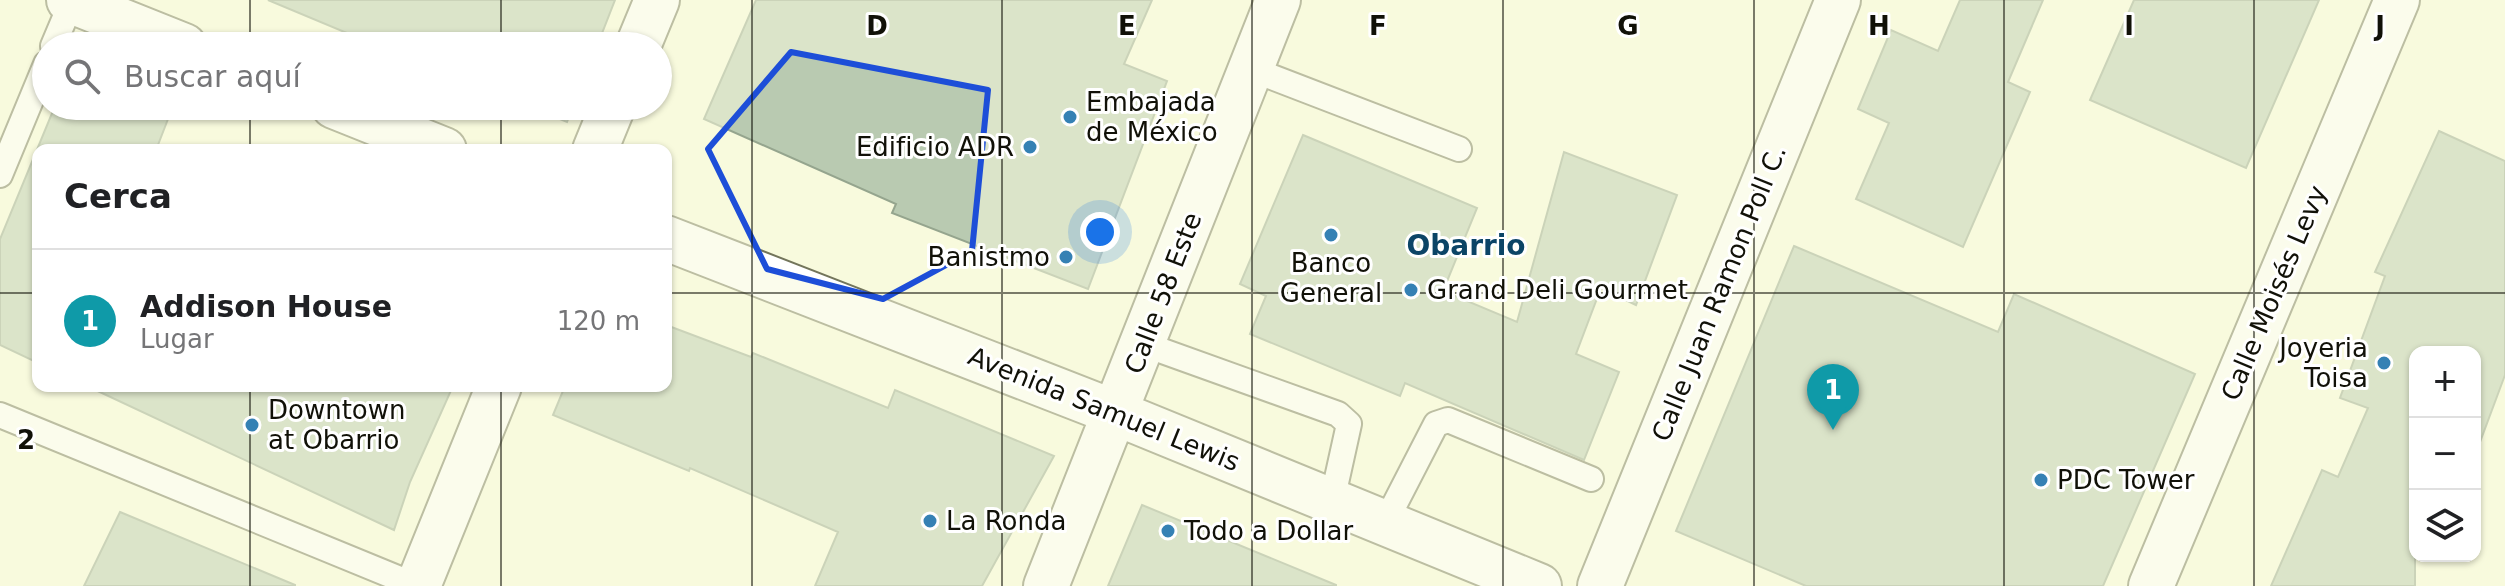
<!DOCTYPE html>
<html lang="es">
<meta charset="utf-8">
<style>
:root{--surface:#fff;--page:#f6f6f6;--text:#202124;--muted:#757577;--line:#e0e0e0;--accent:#7c3aed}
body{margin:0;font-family:"DejaVu Sans",sans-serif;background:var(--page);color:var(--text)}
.controls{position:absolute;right:24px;bottom:24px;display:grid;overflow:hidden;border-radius:16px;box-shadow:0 2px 6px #0004}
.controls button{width:72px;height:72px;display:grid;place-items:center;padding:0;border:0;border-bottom:2px solid var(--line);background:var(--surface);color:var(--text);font:40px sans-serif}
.you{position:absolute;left:1100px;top:232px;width:28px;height:28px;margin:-20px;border:6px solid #fff;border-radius:50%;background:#1a73e8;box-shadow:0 0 0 12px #1a73e833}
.badge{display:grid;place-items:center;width:52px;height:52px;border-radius:50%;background:var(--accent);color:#fff;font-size:26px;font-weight:700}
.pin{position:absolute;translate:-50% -66px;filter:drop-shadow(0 2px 4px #0008)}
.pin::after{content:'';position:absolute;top:42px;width:28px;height:24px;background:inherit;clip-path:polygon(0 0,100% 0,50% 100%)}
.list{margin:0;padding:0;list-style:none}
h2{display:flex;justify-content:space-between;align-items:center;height:104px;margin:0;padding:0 32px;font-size:34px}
h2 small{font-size:26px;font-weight:400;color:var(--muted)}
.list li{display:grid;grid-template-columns:52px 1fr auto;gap:24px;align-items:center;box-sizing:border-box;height:144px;padding:0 32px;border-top:2px solid var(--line)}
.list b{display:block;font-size:30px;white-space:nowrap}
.list p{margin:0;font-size:26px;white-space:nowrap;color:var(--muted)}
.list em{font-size:26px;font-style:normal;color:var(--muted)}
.icon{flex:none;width:44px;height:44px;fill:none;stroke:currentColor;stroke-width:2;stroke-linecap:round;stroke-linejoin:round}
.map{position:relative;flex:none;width:2505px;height:586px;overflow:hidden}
.search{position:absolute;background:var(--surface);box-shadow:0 2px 6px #0004;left:32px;top:32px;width:640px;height:88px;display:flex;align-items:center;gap:20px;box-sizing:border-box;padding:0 28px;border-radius:44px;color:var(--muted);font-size:30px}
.panel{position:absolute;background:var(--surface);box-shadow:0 2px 6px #0004;left:32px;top:144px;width:640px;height:248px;border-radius:16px}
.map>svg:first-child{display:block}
.building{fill:#b9cab1;stroke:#95a58e;stroke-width:2}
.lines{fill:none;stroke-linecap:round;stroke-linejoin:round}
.lane-casing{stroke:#73755b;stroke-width:28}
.street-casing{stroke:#73755b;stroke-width:48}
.lane{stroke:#fff;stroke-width:24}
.street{stroke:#fff;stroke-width:44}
.marked{fill:none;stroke:#1d4ed8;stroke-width:6;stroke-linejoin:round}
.grid{fill:none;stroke:#111108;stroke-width:2;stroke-opacity:0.55}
.poi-dot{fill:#3581b4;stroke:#fff;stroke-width:3}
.labels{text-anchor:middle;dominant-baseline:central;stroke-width:6;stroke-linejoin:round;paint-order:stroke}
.poi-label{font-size:26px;fill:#111108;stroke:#fff;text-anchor:start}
.street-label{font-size:26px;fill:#111108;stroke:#fff}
.neighbourhood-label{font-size:28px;font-weight:bold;fill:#0b4466;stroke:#fff}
.grid-label{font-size:26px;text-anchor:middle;font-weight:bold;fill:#111108;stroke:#fff;stroke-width:6;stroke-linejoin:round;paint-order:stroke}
</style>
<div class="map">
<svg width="2505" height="586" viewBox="0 0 2505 586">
<rect width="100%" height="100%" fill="#f8fadd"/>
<!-- building -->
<path class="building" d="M268 0H615L597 46H378Z
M756 0H1152L1124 64 1167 81 1088 289 892 213 896 204 704 119Z
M1960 0H2043L2008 82 2030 92 1963 247 1856 199 1889 123 1858 109 1891 30 1938 51Z
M2134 0H2319L2246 168 2090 100Z
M55 106H173L156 150H38V363L0 345V239Z
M528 106H573L567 122Z
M2439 131 2505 161V375L2477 450 2475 449V352H2415V586H2271L2322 470 2338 477 2368 408 2340 398 2385 276 2375 272Z
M1303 135 1477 208 1443 291 1517 322 1564 152 1677 195 1636 305 1601 288 1576 354 1619 372 1584 460 1405 383 1400 396 1250 334 1266 296 1240 284Z
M1794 246 1998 332 2014 294 2195 374 2103 586H1806L1676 531Z
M666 325 751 357 753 353 888 408 895 390 1054 456 982 586H815L838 532 690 468 689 471 553 415 565 386H666Z
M87 386H453L410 482 394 530Z
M1142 505 1336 585V586H1108Z
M120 512 295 585V586H84Z"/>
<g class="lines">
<defs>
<path id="lane" d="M53 46 72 1
M1251 69 1459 149
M0 175 46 64
M1143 344 1338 414 1349 424 1332 501
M0 415 417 586
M1385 523 1436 424 1448 420 1591 479"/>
<path id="street" d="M69 0 184 46
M638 46 657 0
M334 106 444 150
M595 150 613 106
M666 238 1116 413 1539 586
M418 586 499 386
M1046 586 1278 0
M1600 586 1838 0
M2151 586 2397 0"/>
</defs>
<!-- lane casing -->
<use href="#lane" class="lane-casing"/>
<!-- street casing -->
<use href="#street" class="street-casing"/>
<!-- lane -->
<use href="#lane" class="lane"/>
<!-- street -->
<use href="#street" class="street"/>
</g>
<!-- marked area -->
<path d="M0 0H2505V586H0ZM791 52 988 90 972 251 883 299 767 269 708 149Z" fill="#f8fadd" fill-opacity=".55" fill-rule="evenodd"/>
<path class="marked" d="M791 52 988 90 972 251 883 299 767 269 708 149Z"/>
<!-- grid -->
<path class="grid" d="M250 0V46M501 0V46M752 0V586M1002 0V586M1252 0V586M1503 0V586M1754 0V586M2004 0V586M2254 0V586M250 106V150M501 106V150M0 293H38M666 293H2505M250 386V586M501 386V586"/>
<!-- markers -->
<g class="poi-dot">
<circle cx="1070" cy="117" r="8"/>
<circle cx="1030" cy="147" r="8"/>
<circle cx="1331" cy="235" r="8"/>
<circle cx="1066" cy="257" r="8"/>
<circle cx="1411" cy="290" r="8"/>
<circle cx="2384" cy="363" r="8"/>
<circle cx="252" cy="425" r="8"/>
<circle cx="2041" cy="480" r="8"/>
<circle cx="930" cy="521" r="8"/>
<circle cx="1168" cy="531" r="8"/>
</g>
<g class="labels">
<!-- poi labels -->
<g class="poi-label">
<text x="1086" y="102">Embajada<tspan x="1086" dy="30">de México</tspan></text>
<text x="1014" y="147" text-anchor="end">Edificio ADR</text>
<text x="1050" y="257" text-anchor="end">Banistmo</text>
<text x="1331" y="263" text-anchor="middle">Banco<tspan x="1331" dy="30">General</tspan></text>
<text x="1427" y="290">Grand Deli Gourmet</text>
<text x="2368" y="348" text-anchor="end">Joyeria<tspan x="2368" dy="30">Toisa</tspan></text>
<text x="268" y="410">Downtown<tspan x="268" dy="30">at Obarrio</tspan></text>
<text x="2057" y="480">PDC Tower</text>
<text x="946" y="521">La Ronda</text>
<text x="1184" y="531">Todo a Dollar</text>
</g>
<!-- street labels -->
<g class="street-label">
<text transform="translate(1163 293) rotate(-69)">Calle 58 Este</text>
<text transform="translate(1719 293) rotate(-68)">Calle Juan Ramon Poll C.</text>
<text transform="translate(2274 293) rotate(-67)">Calle Moisés Levy</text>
<text transform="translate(1104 409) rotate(22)">Avenida Samuel Lewis</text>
</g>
<!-- neighbourhood labels -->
<g class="neighbourhood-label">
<text x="1466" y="245">Obarrio</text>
</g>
</g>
<g class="grid-label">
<text x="877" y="35">D</text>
<text x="1127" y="35">E</text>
<text x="1378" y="35">F</text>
<text x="1628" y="35">G</text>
<text x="1879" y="35">H</text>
<text x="2129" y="35">I</text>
<text x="2380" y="35">J</text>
<text x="26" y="449">2</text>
</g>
</svg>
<div class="controls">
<button>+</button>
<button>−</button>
<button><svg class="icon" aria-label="layers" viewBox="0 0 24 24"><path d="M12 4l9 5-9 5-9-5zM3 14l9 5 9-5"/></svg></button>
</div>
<div class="you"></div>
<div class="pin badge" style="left:1833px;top:430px;background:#0f9aa8">1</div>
<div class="search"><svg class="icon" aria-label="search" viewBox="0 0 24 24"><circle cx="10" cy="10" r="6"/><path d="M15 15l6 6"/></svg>Buscar aquí</div>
<section class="panel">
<h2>Cerca<small></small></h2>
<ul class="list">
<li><span class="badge" style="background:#0f9aa8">1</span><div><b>Addison House</b><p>Lugar</p></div><em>120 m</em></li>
</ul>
</section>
</div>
